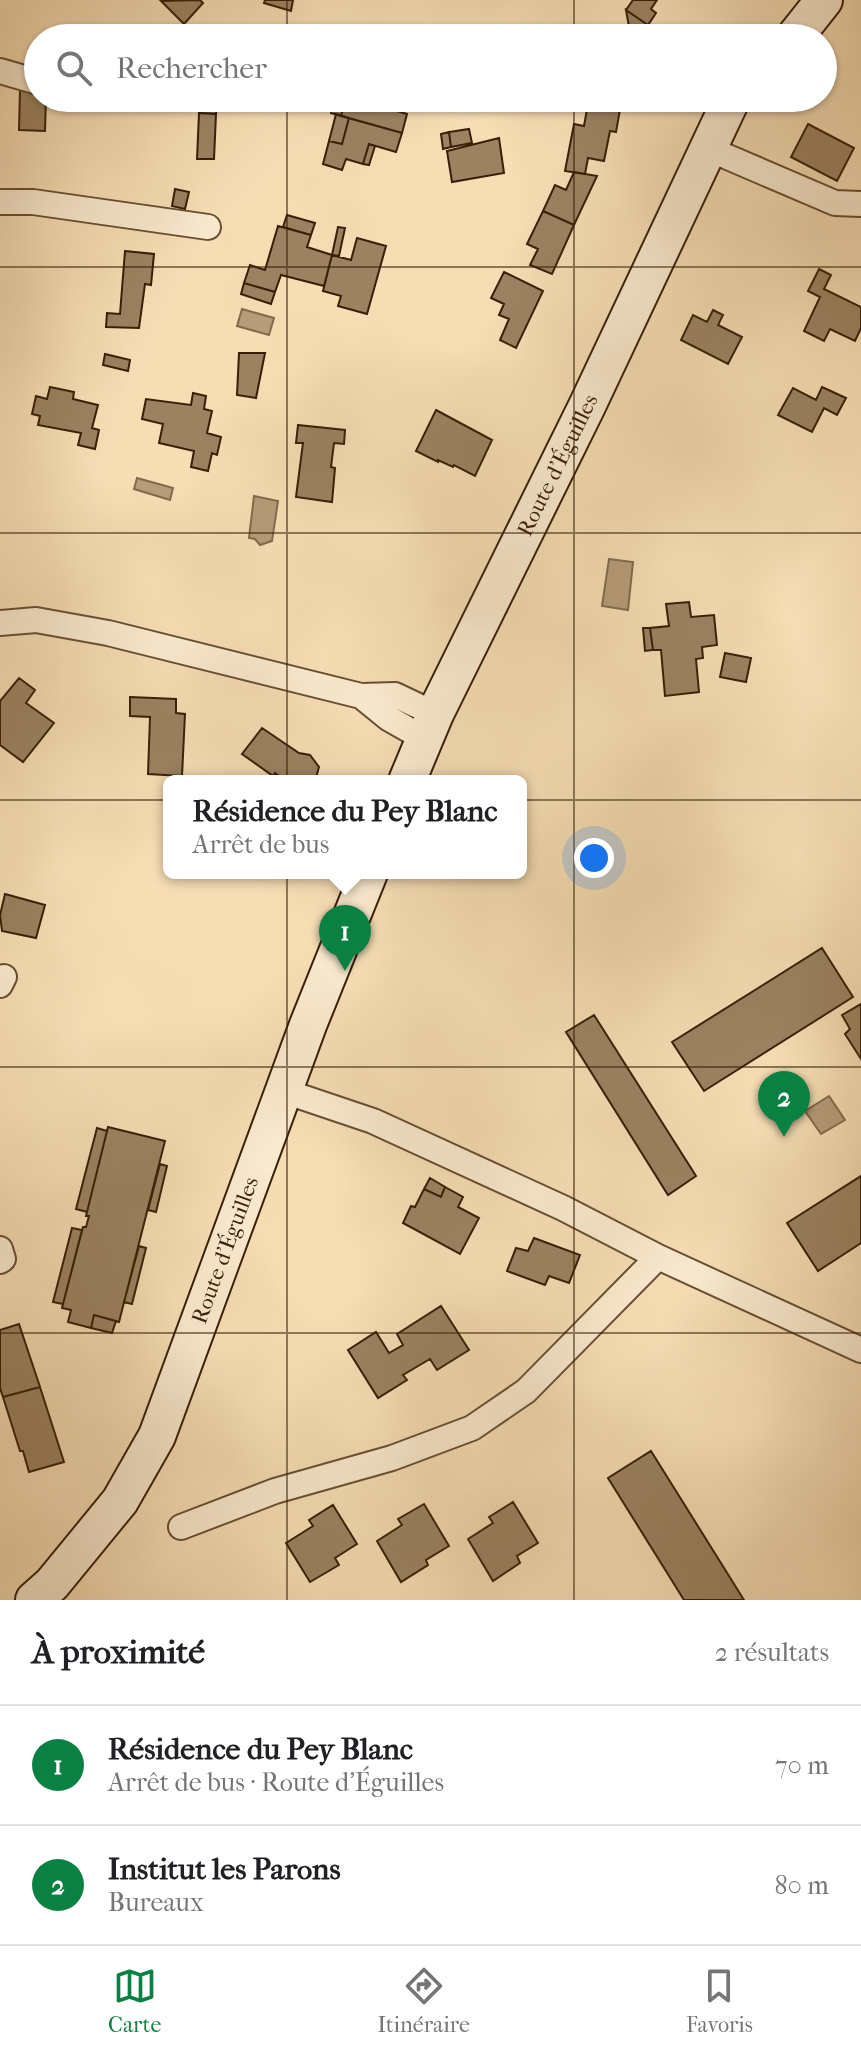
<!DOCTYPE html>
<html lang="fr">
<meta charset="utf-8">
<style>
:root{--surface:#fff;--page:#f2f2f2;--text:#202124;--muted:#757577;--line:#e0e0e0;--accent:#0b8043}
body{margin:0;font-family:"IM FELL French Canon",serif;background:var(--page);color:var(--text)}
.you{position:absolute;left:594px;top:858px;width:28px;height:28px;margin:-20px;border:6px solid #fff;border-radius:50%;background:#1a73e8;box-shadow:0 0 0 12px #1a73e833}
.badge{display:grid;place-items:center;width:52px;height:52px;border-radius:50%;background:var(--accent);color:#fff;font-size:26px;font-weight:700}
.pin{position:absolute;translate:-50% -66px;filter:drop-shadow(0 2px 4px #0008)}
.pin::after{content:'';position:absolute;top:42px;width:28px;height:24px;background:inherit;clip-path:polygon(0 0,100% 0,50% 100%)}
.popup{position:absolute;left:163px;top:775px;width:364px;height:104px;box-sizing:border-box;display:grid;place-content:center;border-radius:12px;background:var(--surface);filter:drop-shadow(0 2px 6px #0005);font-size:26px;white-space:nowrap;color:var(--muted)}
.popup b{font-size:30px;color:var(--text)}
.popup::after{content:'';position:absolute;left:50%;top:100%;margin-left:-16px;border:16px solid transparent;border-top-color:var(--surface)}
.list{margin:0;padding:0;list-style:none}
h2{display:flex;justify-content:space-between;align-items:center;height:104px;margin:0;padding:0 32px;font-size:34px}
h2 small{font-size:26px;font-weight:400;color:var(--muted)}
.list li{display:grid;grid-template-columns:52px 1fr auto;gap:24px;align-items:center;box-sizing:border-box;height:120px;padding:0 32px;border-top:2px solid var(--line)}
.list b{display:block;font-size:30px;white-space:nowrap}
.list p{margin:0;font-size:26px;white-space:nowrap;color:var(--muted)}
.list em{font-size:26px;font-style:normal;color:var(--muted)}
.icon{flex:none;width:44px;height:44px;fill:none;stroke:currentColor;stroke-width:2;stroke-linecap:round;stroke-linejoin:round}
.map{position:relative;flex:none;width:861px;height:1600px;overflow:hidden}
.search{position:absolute;background:var(--surface);box-shadow:0 2px 6px #0004;left:24px;right:24px;top:24px;height:88px;display:flex;align-items:center;gap:20px;box-sizing:border-box;padding:0 28px;border-radius:44px;color:var(--muted);font-size:30px}
.sheet{height:344px;background:var(--surface)}
nav{display:flex;justify-content:space-around;align-items:center;box-sizing:border-box;height:112px;border-top:2px solid var(--line);background:var(--surface);font-size:22px;color:var(--muted)}
nav a{display:grid;justify-items:center;gap:4px}
nav .on{color:var(--accent)}
.map>svg:first-child{display:block}
.water{fill:#b69c79;stroke:#846a4b;stroke-width:2}
.building{fill:#9b8261;stroke:#391f07;stroke-width:2}
.lines{fill:none;stroke-linecap:round;stroke-linejoin:round}
.street-casing{stroke:#684e32;stroke-width:28}
.secondary-casing{stroke:#391f07;stroke-width:40}
.street{stroke:#f9e9ce;stroke-width:24}
.secondary{stroke:#f9e9ce;stroke-width:36}
.grid{fill:none;stroke:#391f07;stroke-width:2;stroke-opacity:0.55}
.labels{text-anchor:middle;dominant-baseline:central;stroke-width:7;stroke-linejoin:round;paint-order:stroke}
.street-label{font-size:22px;fill:#391f07;stroke:#f9e9ce}
</style>
<div class="map">
<svg width="861" height="1600" viewBox="0 0 861 1600">
<rect width="100%" height="100%" fill="#f6ddb4"/>
<filter id="stains"><feTurbulence type="fractalNoise" baseFrequency=".0025" numOctaves="4"/><feColorMatrix values="0 0 0 0 .2 0 0 0 0 .09 0 0 0 0 .02 0 0 0 .5 -.17"/></filter>
<radialGradient id="worn" r=".72"><stop offset=".6" stop-color="#630" stop-opacity="0"/><stop offset="1" stop-color="#630" stop-opacity=".3"/></radialGradient>
<!-- water -->
<path class="water" d="M242 309 274 318 269 335 237 326Z
M137 478 173 488 170 500 134 489Z
M254 496 278 501 272 541 260 545 255 539 249 538Z
M609 559 633 562 628 610 602 606Z
M829 1096 845 1120 821 1134 805 1111Z"/>
<!-- building -->
<path class="building" d="M200 0 203 3 184 24 161 1Z
M265 0H293L291 11 264 3Z
M633 0H657L651 9 656 13 648 25 626 10Z
M626 10 648 25 650 38H631Z
M20 88 38 89V98H46L45 131 19 130Z
M202 98H226V105L217 104 216 114 201 113Z
M335 98H346L341 116 331 113Z
M346 98H376L374 104 407 114 402 133 341 116Z
M589 98 621 104 616 132 610 131 604 161 588 158 585 174 565 171 574 124 584 126Z
M199 113 216 114 214 159H197Z
M336 114 349 118 342 144 329 141Z
M349 118 402 133 396 152 369 144 363 164 346 159 342 170 323 164 329 141 342 144Z
M808 124 854 148 837 181 791 157Z
M469 129 472 143 451 147 449 132Z
M449 132 451 147 443 149 441 134Z
M499 138 504 173 452 182 447 151Z
M369 144 375 146 369 165 363 164Z
M574 172 597 176 574 225 543 211 555 185 566 190Z
M175 189 189 192 185 209 172 206Z
M543 211 574 225 552 274 530 265 538 249 527 244Z
M287 215 315 223 311 235 283 227Z
M278 226 311 235 307 247 332 255 324 286 281 275 275 292 244 283 250 265 265 270Z
M338 227 345 228 339 256 332 255Z
M357 238 386 246 367 314 338 306 341 296 323 291 332 255 351 260Z
M125 251 154 254 151 285 145 284 139 328 106 327 107 313 120 314Z
M819 269 831 275 824 289 861 307V328L855 341 830 329 824 341 804 331 820 297 808 291Z
M504 272 543 291 516 348 500 340 509 319 499 315 504 304 491 298Z
M244 283 275 292 271 304 241 294Z
M713 310 723 315 718 325 742 337 728 364 681 340 693 315 707 322Z
M239 353H265L256 398 237 395Z
M105 354 130 360 128 371 103 365Z
M50 387 74 392 73 399 98 405 92 428 99 430 95 449 78 445 81 433 38 425 40 416 32 414 36 396 47 399Z
M822 387 846 398 837 415 824 408 812 432 778 415 793 388 816 400Z
M193 393 206 396 204 409 212 411 207 433 221 437 217 455 212 453 208 471 191 467 194 451 159 443 163 424 142 419 146 399 191 405Z
M436 410 492 440 475 476 454 465 453 467 438 460V462L416 451Z
M298 425 345 430 344 444 334 443 331 467 335 468 332 502 296 497 303 443H296Z
M689 602 691 617 714 615 717 645 702 647 703 658 696 659 699 692 665 696 661 650H653L650 628 669 626 666 604Z
M643 628H650L653 650 645 651Z
M725 653 751 658 746 682 720 677Z
M19 678 35 690 26 703 54 723 23 762 0 745V701Z
M130 697 176 699V713L185 714 182 776 148 774 150 717 130 716Z
M262 728 299 753 310 755 319 767 315 781H286L275 773 273 776 242 754Z
M5 894 45 905 36 938 2 931 0 915Z
M822 948 853 997 704 1091 672 1042Z
M861 1004V1059L845 1034 850 1029 842 1015Z
M594 1015 696 1176 668 1195 566 1032Z
M108 1127 165 1141 119 1322 94 1315 91 1328 68 1322 71 1310 62 1308 83 1227H86L89 1216H86Z
M97 1128 107 1131 87 1212 76 1209Z
M160 1164 167 1166 156 1212 148 1210Z
M861 1176V1243L818 1271 787 1223Z
M430 1178 445 1187 441 1197 424 1189Z
M445 1187 463 1197 458 1207 479 1218 460 1254 403 1223 411 1206 415 1207 424 1189 441 1197Z
M72 1228 82 1230 63 1304 53 1302Z
M534 1238 580 1255 569 1283 549 1276 545 1285 507 1271 516 1248 528 1251Z
M139 1246 146 1248 132 1304 124 1302Z
M441 1306 469 1350 437 1370 430 1359 403 1375 407 1380 378 1398 348 1350 376 1332 389 1353 403 1345 397 1334Z
M94 1315 116 1321 112 1333 91 1328Z
M19 1324 40 1387 3 1397 0 1388V1330Z
M40 1387 64 1462 29 1472 23 1451H20L3 1397Z
M651 1451 744 1600H684L608 1478Z
M513 1502 538 1543 517 1556 520 1563 493 1581 468 1539 493 1523 489 1517Z
M424 1504 449 1546 426 1560 428 1565 401 1582 377 1541 402 1525 398 1519Z
M333 1505 357 1544 335 1558 339 1565 310 1582 286 1543 313 1526 309 1520Z"/>
<g class="lines">
<defs>
<path id="street" d="M0 71 38 82
M709 149 835 203 861 204
M0 202H33L208 227
M0 623 36 620 108 633 361 696 395 695 435 714
M361 696 388 718 425 739
M0 985 4 977
M284 1091 373 1121 563 1208 658 1257 861 1350
M0 1249 3 1259 0 1261
M181 1527 275 1491 392 1458 472 1428 526 1391 658 1257"/>
<g id="secondary">
<path d="M794 38 824 0"/>
<path id="s1" d="M407 781 435 714 587 406 732 98"/>
<path id="s2" d="M34 1600 52 1584 120 1501 157 1436 308 1025 369 873"/>
</g>
</defs>
<!-- street casing -->
<use href="#street" class="street-casing"/>
<!-- secondary casing -->
<use href="#secondary" class="secondary-casing"/>
<!-- street -->
<use href="#street" class="street"/>
<!-- secondary -->
<use href="#secondary" class="secondary"/>
</g>
<!-- grid -->
<path class="grid" d="M287 0V38M574 0V38M287 98V1600M574 98V1600M0 267H861M0 533H861M0 800H861M0 1067H861M0 1333H861"/>
<g class="labels">
<!-- street labels -->
<g class="street-label">
<text stroke="none"><textPath href="#s1" startOffset="350">Route d'Éguilles</textPath></text>
<text stroke="none"><textPath href="#s2" startOffset="404">Route d'Éguilles</textPath></text>
</g>
</g>
<rect width="100%" height="100%" filter="url(#stains)"/>
<rect width="100%" height="100%" fill="url(#worn)"/>
</svg>
<div class="you"></div>
<div class="pin badge" style="left:345px;top:971px">1</div>
<div class="popup"><b>Résidence du Pey Blanc</b>Arrêt de bus</div>
<div class="pin badge" style="left:784px;top:1137px">2</div>
<div class="search"><svg class="icon" aria-label="search" viewBox="0 0 24 24"><circle cx="10" cy="10" r="6"/><path d="M15 15l6 6"/></svg>Rechercher</div>
</div>
<section class="sheet">
<h2>À proximité<small>2 résultats</small></h2>
<ul class="list">
<li><span class="badge">1</span><div><b>Résidence du Pey Blanc</b><p>Arrêt de bus · Route d'Éguilles</p></div><em>70 m</em></li>
<li><span class="badge">2</span><div><b>Institut les Parons</b><p>Bureaux</p></div><em>80 m</em></li>
</ul>
</section>
<nav>
<a class="on"><svg class="icon" aria-label="map" viewBox="0 0 24 24"><path d="M3 6l6-2 6 2 6-2v14l-6 2-6-2-6 2zM9 4v14M15 6v14"/></svg>Carte</a>
<a><svg class="icon" aria-label="directions" viewBox="0 0 24 24"><path d="M12 3l9 9-9 9-9-9zM9 14v-3h6M13 9l2 2-2 2"/></svg>Itinéraire</a>
<a><svg class="icon" aria-label="saved" viewBox="0 0 24 24"><path d="M7 4h10v16l-5-4-5 4z"/></svg>Favoris</a>
</nav>
